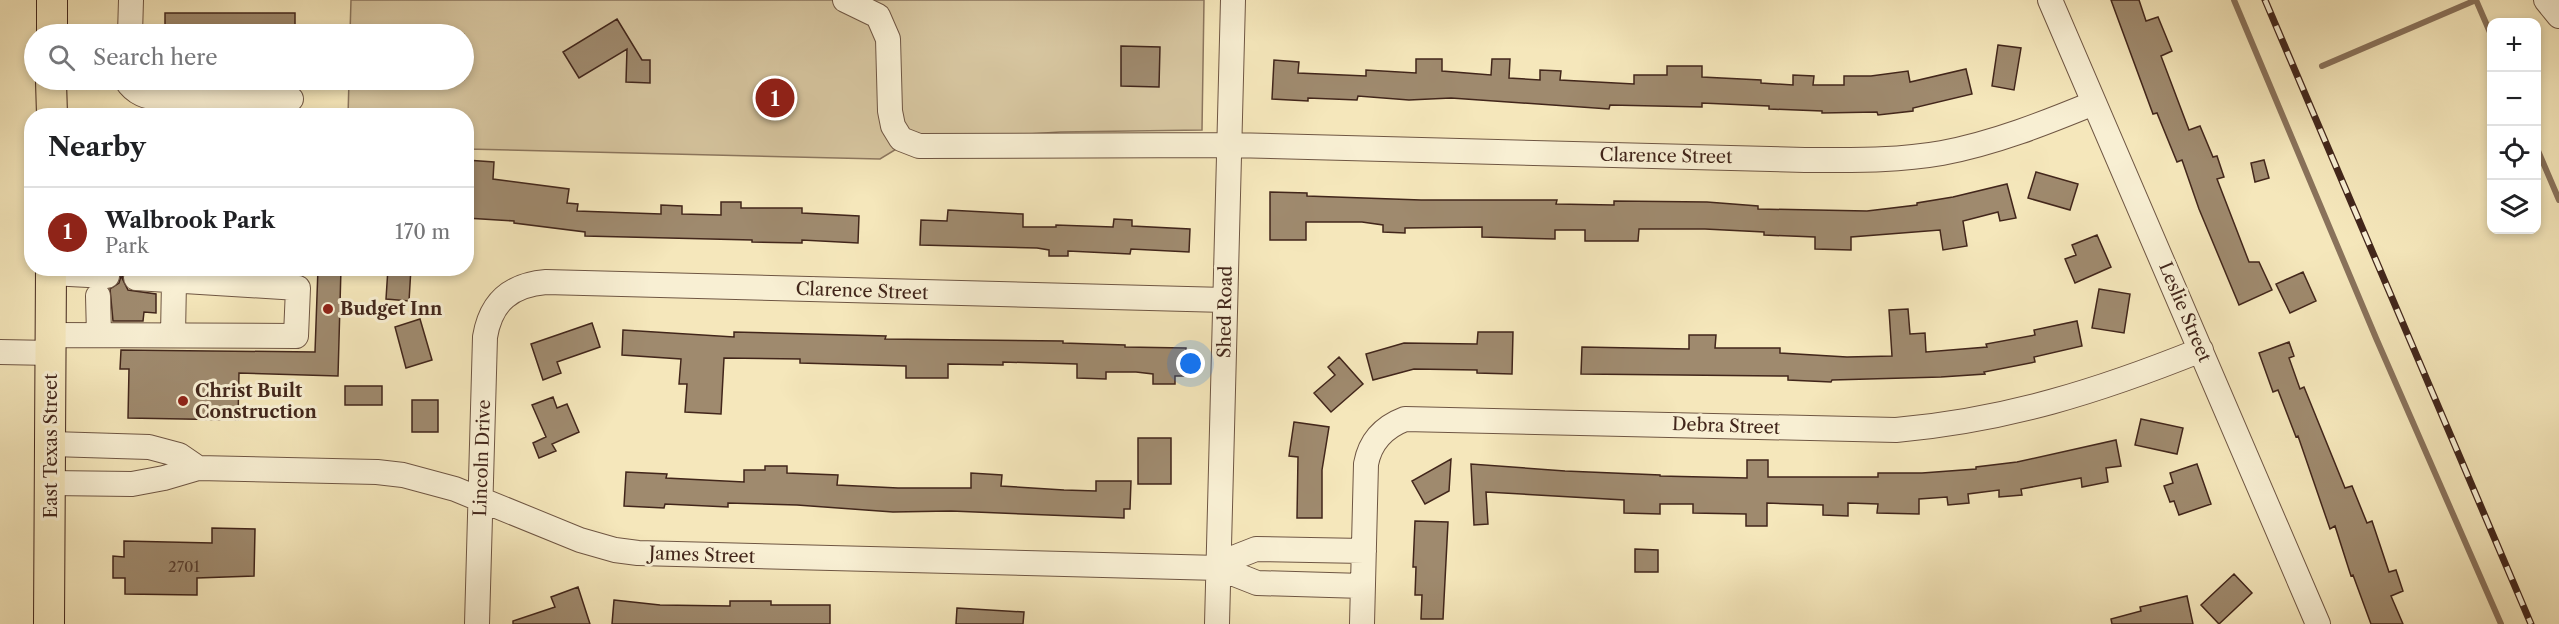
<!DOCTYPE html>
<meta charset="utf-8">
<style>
:root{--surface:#fff;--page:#f6f6f6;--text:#202124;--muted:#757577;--line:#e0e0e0;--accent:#8f2418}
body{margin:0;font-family:"Libre Caslon Text",serif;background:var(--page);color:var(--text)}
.controls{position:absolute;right:18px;top:18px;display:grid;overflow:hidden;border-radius:12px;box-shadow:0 3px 9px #0003}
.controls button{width:54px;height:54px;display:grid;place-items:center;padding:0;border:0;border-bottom:2px solid var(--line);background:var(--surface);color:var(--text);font:30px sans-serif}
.you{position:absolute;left:1191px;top:364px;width:21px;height:21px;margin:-15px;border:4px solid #fff;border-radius:50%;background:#1a73e8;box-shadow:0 0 0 9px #1a73e833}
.badge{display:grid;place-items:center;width:39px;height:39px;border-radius:50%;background:var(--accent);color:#fff;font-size:20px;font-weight:700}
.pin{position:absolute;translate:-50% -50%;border:3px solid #fff;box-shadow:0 2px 6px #0006}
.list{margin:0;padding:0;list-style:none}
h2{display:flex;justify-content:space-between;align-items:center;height:78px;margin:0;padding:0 24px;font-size:26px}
h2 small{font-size:20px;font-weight:400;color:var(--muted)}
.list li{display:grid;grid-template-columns:39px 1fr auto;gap:18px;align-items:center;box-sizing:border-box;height:90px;padding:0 24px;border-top:2px solid var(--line)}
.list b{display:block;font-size:22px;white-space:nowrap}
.list p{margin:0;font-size:20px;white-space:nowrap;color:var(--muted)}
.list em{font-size:20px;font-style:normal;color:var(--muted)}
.icon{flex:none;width:33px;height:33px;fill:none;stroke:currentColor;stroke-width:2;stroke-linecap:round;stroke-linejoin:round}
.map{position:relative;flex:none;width:2559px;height:624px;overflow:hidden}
.search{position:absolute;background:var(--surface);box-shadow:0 3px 9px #0003;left:24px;top:24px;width:450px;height:66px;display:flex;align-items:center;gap:15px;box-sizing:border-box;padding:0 21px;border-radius:33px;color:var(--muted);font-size:22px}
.panel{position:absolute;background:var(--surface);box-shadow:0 3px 9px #0003;left:24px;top:108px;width:450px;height:168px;border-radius:24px}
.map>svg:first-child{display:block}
.green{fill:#d7c6a0;stroke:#8c765e;stroke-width:1.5}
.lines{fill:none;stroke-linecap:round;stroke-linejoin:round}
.stream{stroke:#89725b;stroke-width:6}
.building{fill:#9f8a6e;stroke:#42261b;stroke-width:1.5}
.minor-casing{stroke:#6f5643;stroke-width:26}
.major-casing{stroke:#42261b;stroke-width:32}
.minor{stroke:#f8efd3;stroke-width:24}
.major{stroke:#f5e7bb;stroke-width:30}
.rail-casing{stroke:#42261b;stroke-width:7}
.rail{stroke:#f8efd3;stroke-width:4.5;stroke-dasharray:14;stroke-linecap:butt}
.poi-dot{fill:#8f2418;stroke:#f8efd3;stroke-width:2}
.labels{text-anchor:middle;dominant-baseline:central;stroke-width:6;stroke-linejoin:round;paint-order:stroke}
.number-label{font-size:15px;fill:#593f30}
.street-label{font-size:18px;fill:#42261b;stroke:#f8efd3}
.poi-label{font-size:18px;font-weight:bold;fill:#42261b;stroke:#f8efd3;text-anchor:start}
</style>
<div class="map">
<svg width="2559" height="624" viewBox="0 0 2559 624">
<rect width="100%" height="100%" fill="#f5e7bb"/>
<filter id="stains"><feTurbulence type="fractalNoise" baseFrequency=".00333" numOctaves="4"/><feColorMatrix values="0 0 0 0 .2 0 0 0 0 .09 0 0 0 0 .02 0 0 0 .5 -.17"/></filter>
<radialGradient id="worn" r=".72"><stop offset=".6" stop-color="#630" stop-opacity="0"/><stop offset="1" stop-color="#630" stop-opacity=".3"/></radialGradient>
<!-- green -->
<path class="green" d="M351 0H1204L1202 130 1060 132 936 140 916 137 880 159 467 149 466 116H348L349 80H464V34H350Z"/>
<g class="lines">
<!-- stream -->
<path class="stream" d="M2234 0 2376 338 2501 624
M2476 0 2492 37
M2322 66 2476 0
M2536 146 2559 200"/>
</g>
<!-- building -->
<path class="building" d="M2111 0H2139L2146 21 2158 17 2172 51 2161 56 2189 130 2200 126 2213 157 2217 156 2224 177 2217 179 2249 262H2259L2272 290 2239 305 2199 209 2182 160 2177 162 2157 113 2153 114Z
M165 13H295V34H165Z
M617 19 642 60H650V83L626 82 627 49 579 78 563 52Z
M1998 45 2021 48 2014 90 1992 86Z
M1121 46 1160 47 1159 87 1121 86Z
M1416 59H1442V71L1491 75 1492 59H1510L1509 78 1540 80V70L1561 71 1560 80 1634 84V75H1667V66H1702V77L1761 80V83L1793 85V75L1814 76 1813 85H1844V76H1871L1908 71 1910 82 1966 69 1972 94 1913 108V111L1878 115 1877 112 1822 113V111L1769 109V106L1702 103V107L1610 105 1609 109 1451 98 1409 100 1358 96 1357 100 1308 98V101L1272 99 1274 60 1299 62 1298 73 1366 76V70L1416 73Z
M466 160 494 162 493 179 569 189 567 203 578 204 577 211 661 214V205L682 206V214L721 215V202H741V208H802V213L859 216 858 243 802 240V243L752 242V240L585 236V232L514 223V221L466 218Z
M2264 160 2269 178 2255 182 2251 163Z
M2036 172 2078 184 2070 210 2028 198Z
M2007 184 2016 218 2000 221 1998 212 1963 221 1967 246 1943 250 1940 230 1851 237V250L1815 249V237L1764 235V232L1705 229H1639L1638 241H1585V230H1555V239L1482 237V227L1405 228V233L1383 232V225L1362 222H1306V240H1270V192L1307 193V196L1421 200H1557L1556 204 1614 205V201L1707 202 1758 206V209L1867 211 1917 205V203L1953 197Z
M948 210 1023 214V227H1056V225L1113 227 1114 219 1132 220V226L1190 229 1189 252 1131 249 1130 254 1068 251V256H1049V250L1037 248 920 245 921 220 947 221Z
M2097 235 2111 267 2075 283 2065 259 2076 255 2072 245Z
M119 268H126L122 278 128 290 156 294V313L144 312 143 321H113L110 289 119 283 121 276Z
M318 268H341L338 376 239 373 238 420 128 418 129 369H120L121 350 315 352Z
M388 268H411L409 301 386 299Z
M2303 272 2316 301 2290 313 2276 284Z
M2099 289 2130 294 2124 333 2092 328Z
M1908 309 1910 334 1925 333 1926 352 1987 347 1986 344 2035 335 2034 330 2077 321 2082 346 2034 357 2035 362 1984 372 1985 374 1941 377 1832 380 1831 382 1788 380V376L1581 374 1582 347 1689 349V335H1716L1715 348H1780V353L1847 357 1892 356 1889 310Z
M420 319 432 360 406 368 395 327Z
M592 323 600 347 557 362 561 373 543 380 531 344Z
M623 330 734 337V332L886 336 885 339 1063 341V343L1125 345V347L1186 348V376H1175V384H1153V374L1136 372H1106V379L1077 378V364L1003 362V365L948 364V378H906V366L800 363V359L724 358 721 414 685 412 687 384H679L681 359 622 355Z
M1478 332H1513L1512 374 1477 373V370L1414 369 1373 380 1366 354 1404 343 1477 344Z
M2289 342 2294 356 2289 358 2300 389 2304 387 2345 488 2352 486 2367 523 2372 521 2389 572 2396 570 2403 591 2391 596 2403 624H2371L2353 575 2351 576 2335 526 2330 529 2298 436 2296 437 2278 390 2273 392 2259 353Z
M1339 357 1363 384 1331 412 1314 393 1335 375 1328 367Z
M345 386H382V405H345Z
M553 397 557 408 567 404 579 432 552 444 556 451 539 458 533 443 546 437 532 405Z
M412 400H438V432H412Z
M2141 419 2183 428 2177 454 2135 445Z
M1294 422 1329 427 1322 470V518H1297L1298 457 1289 456Z
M1138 438H1171V484H1138Z
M2116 440 2121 466 2106 468 2108 482 2082 487 2081 478 2021 489 2022 495 1999 497V490L1968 494 1969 503 1948 505 1947 497 1919 499V514L1877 513 1878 504 1848 503V516L1823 515V505L1767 503V526H1746V514L1693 513V504H1660V514L1624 513V500L1486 492 1488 524 1474 525 1471 464 1565 471 1660 475V476L1747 478V460H1768V477H1878V473H1922L1976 469V467L2017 462Z
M1451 459 1449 491 1425 504 1412 481Z
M2197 464 2211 504 2179 515 2174 501 2170 502 2164 486 2173 483 2170 473Z
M765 466H787V473L838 475 837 485 898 488H971V473L1002 475 1001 486 1064 490 1096 491V481H1131L1130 509H1124V518L951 511 893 512 797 505 728 503V507L665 504 664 508 624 506 626 472 667 474 666 478 744 482V470H765Z
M1415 521 1448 522 1443 619H1421L1422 595H1415L1416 567H1413Z
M212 528 255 529 254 576 197 578V595L125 594V578H113V556L124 557V541L212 543Z
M1635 549 1658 550V572H1635Z
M2234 574 2252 593 2219 624 2201 605Z
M578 587 590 624H513V621L555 607 551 597Z
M2187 596 2193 624H2112L2111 619 2141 611 2140 607Z
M614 600 660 605 730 606V601H771V605H830V624H612Z
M957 608 1024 612 1023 624H956Z"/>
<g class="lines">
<defs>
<path id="minor" d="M845 0 878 16 888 39 890 111 893 126 901 139 919 146 1229 145 1805 160C1851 160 1897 161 1942 153 1995 143 2045 123 2094 103
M2050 0 2318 624
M2546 0 2559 16
M130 34 131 0
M126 80C135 94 146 97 163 99H291
M51 273 107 276
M98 296 99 335
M51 335 296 336 298 288 136 278
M173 335 174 281
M0 352 51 353
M52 444 149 447 179 455 198 468
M50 483 132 484 164 478 198 468 377 472 403 475 455 489 580 540 615 550 638 553 1219 568 1257 583 1363 586
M1219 568 1233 558 1256 549 1364 551
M477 624 485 337C491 301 511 285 546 282L1225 300
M1217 624 1233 0
M1362 624 1366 464C1370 442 1384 427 1405 419L1896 430C2007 420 2099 391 2201 350"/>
<path id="major" d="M52 34V0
M51 80 52 116
M49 624 51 268"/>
</defs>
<!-- minor casing -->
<use href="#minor" class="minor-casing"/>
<!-- major casing -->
<use href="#major" class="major-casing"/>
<!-- minor -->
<use href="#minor" class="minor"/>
<!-- major -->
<use href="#major" class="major"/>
<defs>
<path id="rail" d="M2265 0 2531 624"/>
</defs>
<!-- rail casing -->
<use href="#rail" class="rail-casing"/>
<!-- rail -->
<use href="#rail" class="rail"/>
</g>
<!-- markers -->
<g class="poi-dot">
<circle cx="328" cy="309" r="6"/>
<circle cx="183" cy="401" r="6"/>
</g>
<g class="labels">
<!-- number labels -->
<g class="number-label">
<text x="184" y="566">2701</text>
</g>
<!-- street labels -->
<g class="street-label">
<text transform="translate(1666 156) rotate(1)">Clarence Street</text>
<text transform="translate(862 291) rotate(2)">Clarence Street</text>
<text transform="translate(1225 312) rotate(-89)">Shed Road</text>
<text transform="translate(2185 312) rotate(67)">Leslie Street</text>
<text transform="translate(1726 426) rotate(2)">Debra Street</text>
<text transform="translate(51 446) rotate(-90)">East Texas Street</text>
<text transform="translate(482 458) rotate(-88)">Lincoln Drive</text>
<text transform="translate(702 555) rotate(2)">James Street</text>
</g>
<!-- poi labels -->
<g class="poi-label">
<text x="340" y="309">Budget Inn</text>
<text x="195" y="391">Christ Built<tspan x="195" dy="21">Construction</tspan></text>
</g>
</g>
<rect width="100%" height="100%" filter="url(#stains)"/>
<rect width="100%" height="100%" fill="url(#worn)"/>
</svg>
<div class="controls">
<button>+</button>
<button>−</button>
<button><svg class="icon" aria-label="locate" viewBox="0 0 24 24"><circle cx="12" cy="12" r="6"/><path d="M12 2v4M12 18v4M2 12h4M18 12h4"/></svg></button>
<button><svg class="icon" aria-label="layers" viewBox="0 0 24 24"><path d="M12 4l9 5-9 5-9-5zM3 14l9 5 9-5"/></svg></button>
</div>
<div class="you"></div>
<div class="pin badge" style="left:775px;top:98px">1</div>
<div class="search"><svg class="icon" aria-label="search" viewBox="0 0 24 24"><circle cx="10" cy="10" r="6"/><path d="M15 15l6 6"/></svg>Search here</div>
<section class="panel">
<h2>Nearby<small></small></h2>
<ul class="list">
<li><span class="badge">1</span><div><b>Walbrook Park</b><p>Park</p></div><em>170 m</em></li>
</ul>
</section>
</div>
